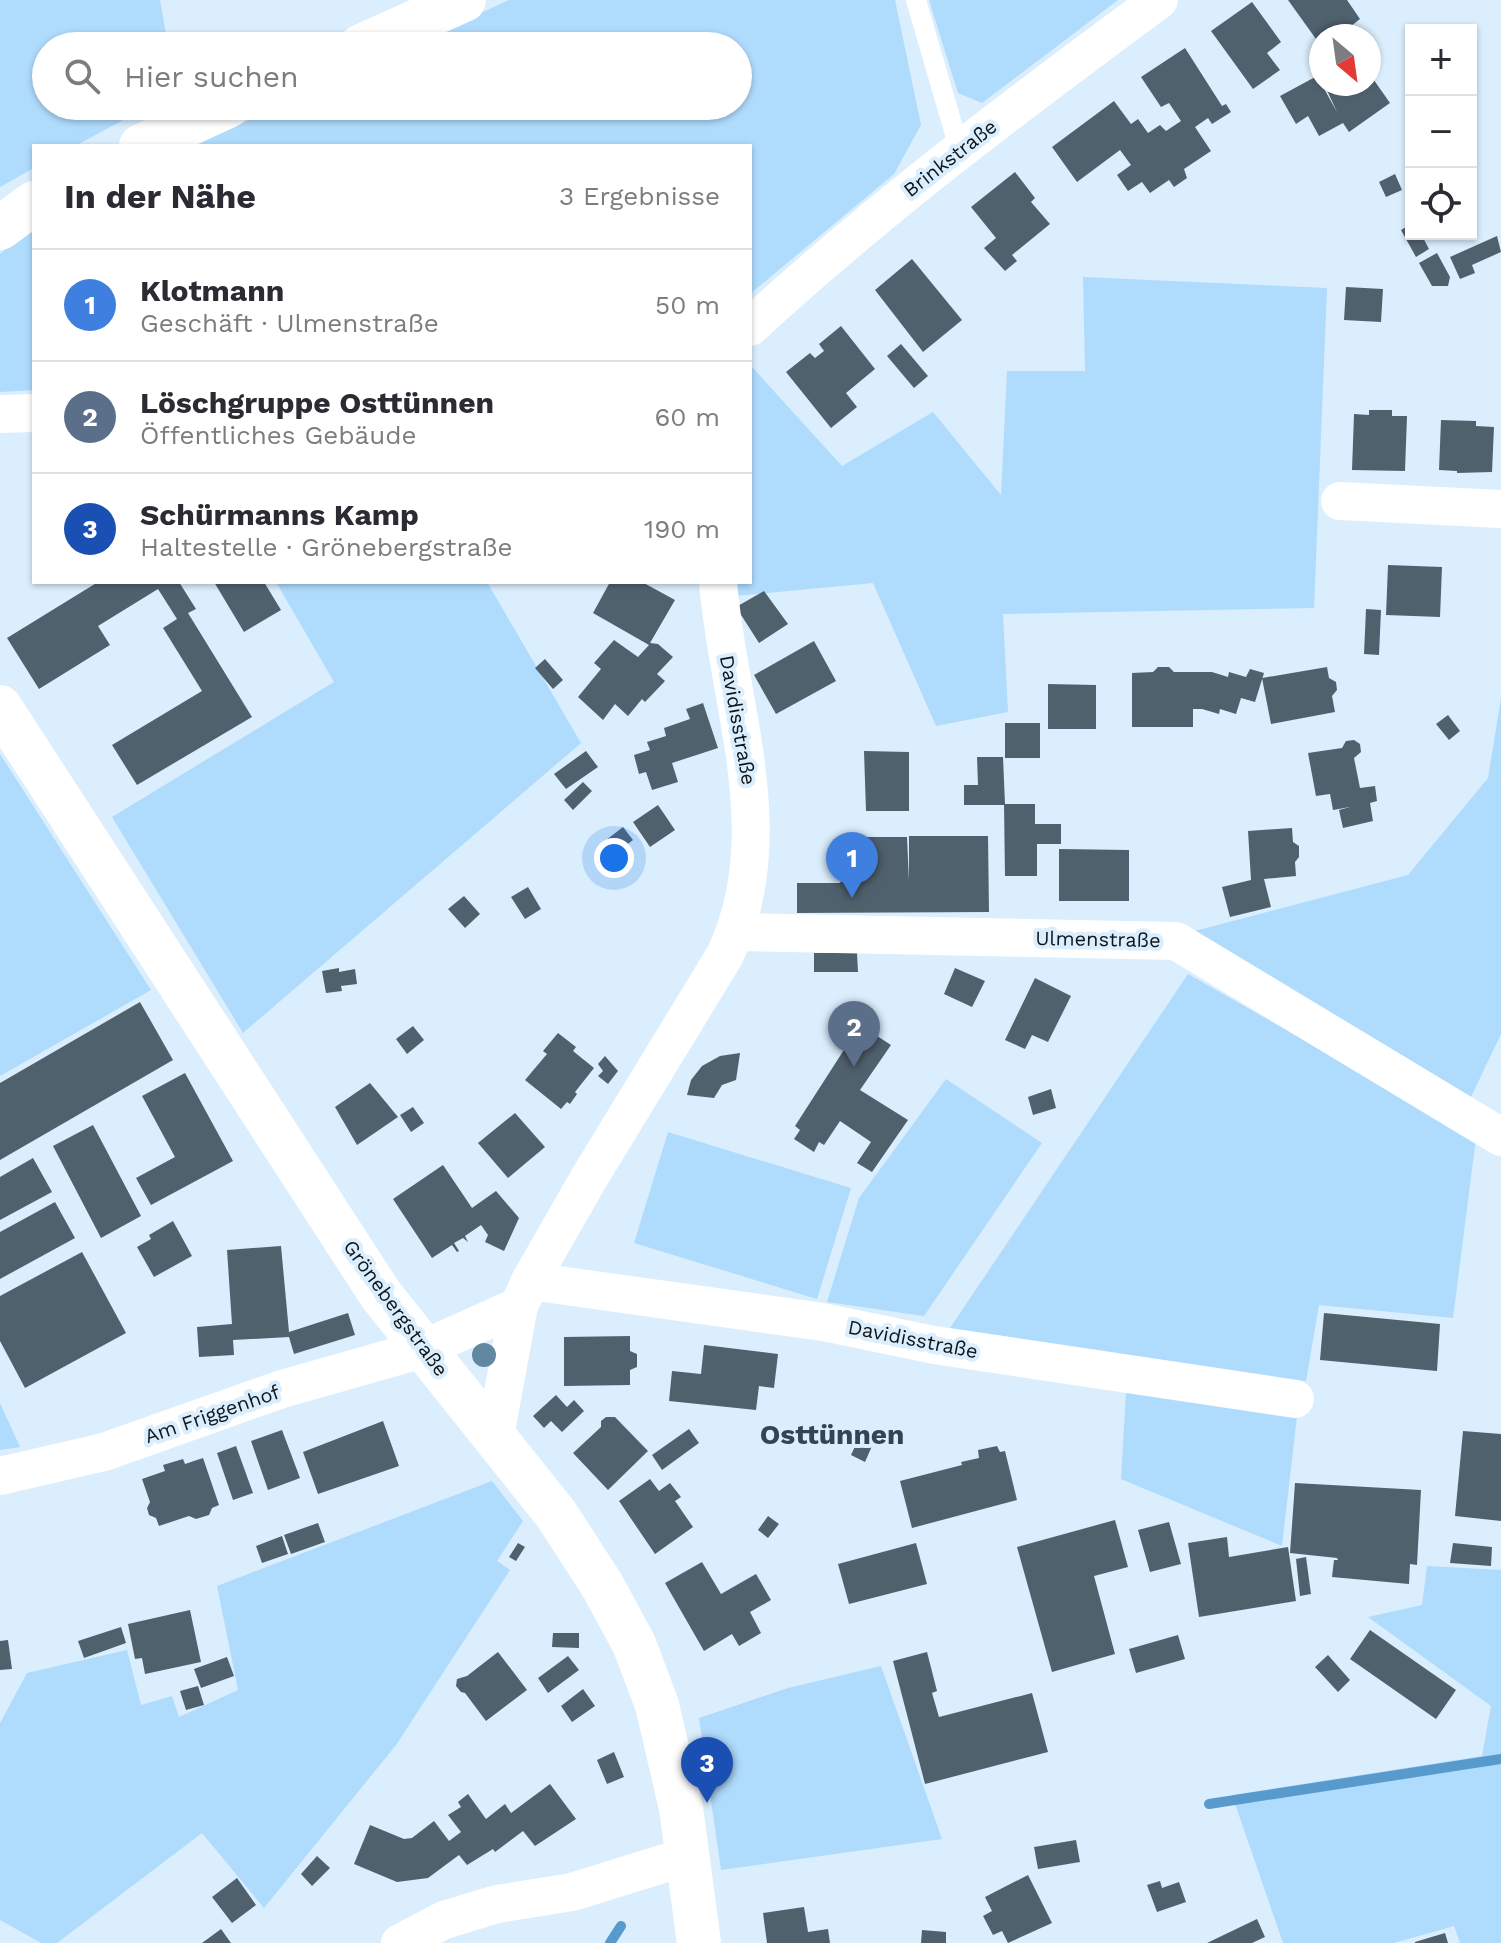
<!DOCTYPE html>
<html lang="de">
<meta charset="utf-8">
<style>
:root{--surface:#fff;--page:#f7f7f7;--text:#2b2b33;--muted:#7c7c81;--line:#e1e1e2;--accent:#9b6021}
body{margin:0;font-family:"Work Sans",sans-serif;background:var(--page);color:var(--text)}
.controls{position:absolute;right:24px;top:24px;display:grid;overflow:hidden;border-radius:0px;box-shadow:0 2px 6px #0004}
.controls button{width:72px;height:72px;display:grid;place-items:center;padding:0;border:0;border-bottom:2px solid var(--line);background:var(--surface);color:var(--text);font:40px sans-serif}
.compass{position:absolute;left:1309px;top:24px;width:72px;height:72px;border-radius:50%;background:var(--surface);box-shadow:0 2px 6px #0004;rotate:151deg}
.you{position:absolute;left:614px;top:858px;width:28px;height:28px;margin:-20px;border:6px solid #fff;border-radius:50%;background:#1a73e8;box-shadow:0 0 0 12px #1a73e833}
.badge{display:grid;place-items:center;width:52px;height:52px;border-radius:50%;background:var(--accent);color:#fff;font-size:26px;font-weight:700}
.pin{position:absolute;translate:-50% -66px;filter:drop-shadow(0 2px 4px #0008)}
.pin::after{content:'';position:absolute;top:42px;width:28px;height:24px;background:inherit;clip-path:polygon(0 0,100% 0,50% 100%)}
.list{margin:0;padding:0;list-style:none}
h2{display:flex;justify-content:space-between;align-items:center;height:104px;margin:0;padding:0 32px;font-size:34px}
h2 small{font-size:26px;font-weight:400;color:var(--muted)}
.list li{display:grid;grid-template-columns:52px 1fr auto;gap:24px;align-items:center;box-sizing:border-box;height:112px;padding:0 32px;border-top:2px solid var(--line)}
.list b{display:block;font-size:30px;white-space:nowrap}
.list p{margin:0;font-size:26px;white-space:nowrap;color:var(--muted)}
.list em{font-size:26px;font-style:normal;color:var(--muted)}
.icon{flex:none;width:44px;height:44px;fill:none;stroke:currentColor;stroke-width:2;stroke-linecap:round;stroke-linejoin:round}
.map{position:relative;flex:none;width:1501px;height:1943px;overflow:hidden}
.search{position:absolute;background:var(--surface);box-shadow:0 2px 6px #0004;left:32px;top:32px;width:720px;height:88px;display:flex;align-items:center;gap:20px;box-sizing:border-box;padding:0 28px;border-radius:44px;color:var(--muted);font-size:30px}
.panel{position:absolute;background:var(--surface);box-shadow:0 2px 6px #0004;left:32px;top:144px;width:720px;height:440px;border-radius:0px}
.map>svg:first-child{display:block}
.green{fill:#afdbfd}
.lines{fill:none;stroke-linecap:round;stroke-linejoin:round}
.stream{stroke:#589acc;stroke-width:10}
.building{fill:#50616e}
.lane{stroke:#fff;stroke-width:20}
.street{stroke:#fff;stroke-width:38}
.secondary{stroke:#fff;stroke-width:44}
.tree{fill:#6288a1}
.labels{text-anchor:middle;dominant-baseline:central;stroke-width:8;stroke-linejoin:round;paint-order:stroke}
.street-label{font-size:20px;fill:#0f161b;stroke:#daeefd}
.district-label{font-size:28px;font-weight:bold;fill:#354451;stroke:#daeefd}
</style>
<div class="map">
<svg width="1501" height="1943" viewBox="0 0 1501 1943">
<rect width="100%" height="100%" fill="#daeefd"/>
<!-- green -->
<path class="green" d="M0 0H160L168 46H46V106H149L75 146H34V168L0 187Z
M509 0H895L921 125 894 174 750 294V146H193L279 106H738V46H409Z
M929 0H1118L982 103 958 93Z
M34 226V390L0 392V254Z
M1083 277 1327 288 1314 608 1003 614 1008 712 936 726 873 583 734 596 735 582H750V370L753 368 842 466 933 412 1001 495 1007 371H1085Z
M276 582H487L581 743 243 1033 112 817 334 682Z
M1501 698V1034L1471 1097 1191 932 1408 875 1488 778Z
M0 754 151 990 0 1076Z
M1188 974 1476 1138 1453 1318 1319 1305 1306 1381 950 1328Z
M946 1079 1042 1143 924 1316 827 1302 859 1198Z
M668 1132 851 1188 817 1299 634 1243Z
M1126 1391 1297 1416 1282 1546 1121 1479Z
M0 1403 20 1447 0 1450Z
M492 1481 523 1521 497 1561 510 1570 396 1745 264 1908 202 1833 57 1943H41L0 1920V1723L27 1673 127 1650 141 1705 172 1696 179 1717 238 1690 217 1586Z
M1427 1566 1501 1570V1943H1460L1454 1926 1394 1943H1283L1232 1795 1482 1756 1491 1706 1368 1617 1422 1605Z
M881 1666 942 1839 721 1870 699 1718 788 1688Z"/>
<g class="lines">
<!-- stream -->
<path class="stream" d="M1209 1804 1501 1759
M610 1943 621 1926"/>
</g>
<!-- building -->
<path class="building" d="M1288 0H1347L1360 19 1341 34 1342 36H1321V46Z
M1252 2 1281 42 1267 53 1280 70 1253 89 1211 31Z
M1185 48 1222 106 1226 104 1231 112 1212 124 1208 118 1195 127 1211 151 1184 169 1187 178 1174 187 1169 180 1150 193 1142 182 1128 191 1117 175 1131 165 1120 150 1077 182 1052 147 1114 101 1131 124 1138 119 1148 133 1160 125 1166 131 1181 121 1169 103 1161 107 1141 77Z
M1369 73 1390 103 1349 132 1343 123 1319 136 1308 116 1296 124 1280 96 1317 76 1337 112 1324 84H1369Z
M1015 172 1035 198 1031 202 1050 224 1012 255 1017 261 1005 271 984 248 996 238 971 207Z
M1395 174 1402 190 1386 197 1379 182Z
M1411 224V234H1421L1429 249 1416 257 1401 230Z
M1497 236 1501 252 1472 265 1475 273 1460 279 1450 257Z
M1437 253 1450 277 1448 286H1432L1419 263Z
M912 259 962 320 923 352 875 290Z
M1346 287 1383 289 1381 322 1344 320Z
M841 326 875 369 846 393 857 407 831 428 786 372 810 353 815 358 824 351 819 344Z
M901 344 928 376 914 388 887 356Z
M1369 410H1392V416H1407L1405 471 1352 470 1354 414 1369 415Z
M1441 420 1476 421V426L1494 427 1492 472 1457 473V471L1439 470Z
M1388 565 1442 567 1440 617 1386 615Z
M98 582H179L196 609 188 613 252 717 137 785 112 745 202 691 163 628 177 619 158 589 98 626 110 645 39 689 7 638Z
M214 582H264L281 610 244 632Z
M610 582H642L675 600 650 643 658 644 673 657 657 674 665 681 645 702 642 699 628 716 615 704 603 720 578 697 601 669 594 663 614 640 638 657 649 645 593 613Z
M764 591 788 624 759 643 736 607Z
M1366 609 1381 610 1379 655 1364 654Z
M814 641 836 681 776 714 754 675Z
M545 659 563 680 553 689 535 668Z
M1158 667H1169L1174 672H1212L1228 677 1229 672 1246 677 1250 669 1264 673 1255 702 1241 698 1236 714 1220 709 1219 714 1202 709H1193V727H1132V673L1153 672Z
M1327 667 1329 678 1336 682 1337 690 1332 696 1335 712 1271 724 1262 678Z
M1048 684 1096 685V729H1048Z
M703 703 718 748 672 763 678 782 652 790 646 772 639 774 634 755 650 750 647 742 666 736 664 728 690 719 686 709Z
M1448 715 1460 731 1449 740 1436 724Z
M1005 723H1040V758H1005Z
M1354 740 1360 744 1361 752 1354 758 1360 788 1375 786 1377 801 1370 803 1373 821 1343 828 1339 810 1350 807 1333 810 1330 794 1316 796 1308 753 1342 748 1346 741Z
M586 751 598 767 566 789 554 774Z
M864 751 909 752V811H866Z
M977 757H1003L1005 804H1035V824H1061V844H1037V876H1005L1004 805H964V785H978Z
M583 782 592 791 573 810 564 800Z
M658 805 675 830 650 847 633 822Z
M623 827 633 840 611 857 601 844Z
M1292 828 1293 842 1299 846V857L1295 862 1296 876 1264 879 1271 907 1230 917 1222 887 1251 880 1248 831Z
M909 836H988L989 912 797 913V883H840L844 876 852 870V837H907L909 881Z
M1059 849 1129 850V901H1059Z
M528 887 541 909 525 919 511 897Z
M464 896 480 914 465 928 448 909Z
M814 953H857L858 972H814Z
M339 968V972L355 969 357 984 341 986 342 991 326 993 322 971Z
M955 968 985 981 972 1007 944 994Z
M1035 978 1071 996 1048 1042 1032 1035 1025 1049 1005 1040Z
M140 1002 173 1060 0 1160V1083Z
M860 1025 891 1045 860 1090 908 1120 872 1172 857 1163 871 1142 840 1121 824 1145 819 1142 814 1152 794 1139 800 1130 795 1126Z
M413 1026 424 1040 407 1054 396 1039Z
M558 1033 576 1047 573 1051 594 1068 575 1092 577 1094 570 1104 567 1102 561 1109 525 1080 547 1054 543 1051Z
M740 1053 736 1080 722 1085 714 1098 687 1095 691 1080 702 1066 720 1056Z
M605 1056 618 1071 608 1084 598 1076 603 1071 598 1064Z
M185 1073 233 1161 151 1205 136 1178 175 1157 142 1096Z
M370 1083 398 1117 357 1145 335 1107Z
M1051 1089 1056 1108 1033 1115 1028 1097Z
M413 1107 424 1123 411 1132 400 1115Z
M515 1113 545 1147 508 1178 478 1143Z
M93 1125 141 1216 101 1238 53 1146Z
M33 1158 52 1192 0 1220V1177Z
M443 1165 472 1208 496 1191 519 1218 504 1251 485 1242 488 1235 481 1225 465 1236 468 1242 463 1238 454 1243 459 1251 457 1252 452 1245 432 1258 393 1199Z
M55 1202 75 1238 0 1279V1232Z
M173 1221 192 1256 154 1277 137 1247 151 1239 149 1235Z
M281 1246 289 1332 348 1313 355 1335 294 1354 289 1337 233 1340 234 1355 199 1357 197 1327 232 1324 227 1250Z
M82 1252 126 1333 25 1388 0 1341V1296Z
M1324 1313 1440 1324 1437 1371 1320 1360Z
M630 1336V1351L637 1354V1367L630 1370V1385L564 1386V1337Z
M704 1345 778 1354 774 1388 759 1386 756 1410 669 1401 672 1371 701 1374Z
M556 1395 567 1407 574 1400 584 1411 562 1432 551 1421 544 1428 533 1416Z
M606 1417H615L648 1451 608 1490 573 1453 601 1427V1421Z
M383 1421 399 1466 318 1494 303 1452Z
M689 1429 699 1443 662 1470 652 1455Z
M282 1430 300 1478 268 1490 251 1441Z
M862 1431 876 1437 865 1462 851 1455Z
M1463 1431 1501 1434V1521L1455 1516Z
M236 1446 253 1493 233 1500 217 1453Z
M997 1446 1000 1452 1005 1451 1017 1500 912 1528 900 1481 962 1465 961 1462 979 1458 978 1450Z
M203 1458 219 1505 212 1508 209 1515 196 1519 189 1516 159 1526 156 1518 149 1515 147 1508 150 1502 142 1479 165 1471 163 1465 183 1459 185 1464Z
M650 1479 659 1491 670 1483 681 1497 675 1501 693 1527 655 1554 619 1501Z
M1295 1483 1421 1490 1417 1565 1410 1564 1409 1584 1332 1577 1334 1560H1338L1337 1558 1290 1553Z
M768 1516 779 1524 768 1538 758 1530Z
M1115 1520 1128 1567 1094 1576 1115 1654 1052 1672 1017 1547Z
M1169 1522 1181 1564 1150 1572 1138 1530Z
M318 1523 325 1542 291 1554 284 1535Z
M282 1536 288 1554 262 1563 256 1546Z
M1227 1537 1229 1557 1288 1547 1296 1601 1199 1617 1188 1543Z
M518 1543 525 1547 516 1561 509 1557Z
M916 1543 927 1584 849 1604 838 1564Z
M1453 1543 1492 1547 1491 1566 1450 1563Z
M1306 1557 1311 1594 1300 1596 1296 1559Z
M702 1562 721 1594 756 1574 771 1600 750 1612 761 1633 739 1646 732 1634 704 1651 665 1583Z
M190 1610 201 1662 145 1674 142 1658 135 1659 128 1624Z
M121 1627 126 1643 84 1658 78 1641Z
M1370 1630 1456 1690 1436 1719 1350 1659Z
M553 1633H579V1648L552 1647Z
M1178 1635 1185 1659 1136 1673 1129 1649Z
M8 1640 12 1669 0 1670V1641Z
M498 1652 527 1690 486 1721 465 1693 461 1692 456 1686 457 1679 467 1676Z
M927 1652 937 1691 932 1693 939 1717 1032 1693 1048 1752 925 1784 893 1661Z
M1328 1655 1350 1680 1338 1692 1315 1667Z
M568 1656 579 1670 548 1693 538 1678Z
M227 1657 234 1676 201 1688 194 1669Z
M198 1686 204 1705 186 1710 180 1691Z
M583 1689 595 1706 572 1722 561 1706Z
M614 1752 624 1777 607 1784 597 1760Z
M550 1784 576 1819 535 1846 523 1831 495 1852 493 1849 467 1865 459 1855 428 1878 397 1882 354 1864 370 1825 404 1839 412 1838 434 1821 449 1841 461 1832 448 1815 461 1807 458 1802 468 1794 486 1819 505 1804 511 1813Z
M1076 1840 1080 1862 1038 1869 1034 1847Z
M317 1856 330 1868 312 1886 301 1874Z
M1028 1875 1052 1923 1008 1943 1002 1931 993 1935 983 1916 992 1911 985 1897Z
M237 1878 256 1905 232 1923 212 1897Z
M1160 1881 1162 1888 1179 1882 1186 1902 1157 1912 1147 1885Z
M804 1907 808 1932 828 1929 830 1943H767L763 1913Z
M1257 1919 1265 1937 1252 1943H1207Z
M221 1929 231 1943H202Z
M922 1930 946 1932V1943H921Z
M1445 1933 1448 1943H1415V1942Z"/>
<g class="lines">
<!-- lane -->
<path class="lane" d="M916 0 959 148"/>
<!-- street -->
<path class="street" d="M750 327C879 208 1018 104 1159 0
M0 414 34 413
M1340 501 1501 509
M736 932 1176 941 1501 1137
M530 1281 823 1322 934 1345 1295 1399
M495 1436 519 1306 530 1281 589 1178 725 955C782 834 728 706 718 582
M0 1476 104 1452 282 1389 423 1349 519 1306
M400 1943 444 1920 497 1904 572 1892 688 1856"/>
<!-- secondary -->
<path class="secondary" d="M361 46 464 0
M141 146 228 106
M0 228 34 203
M0 707 381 1295 556 1514 602 1585 634 1644 657 1705 681 1808 699 1943"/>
</g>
<!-- trees -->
<circle class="tree" cx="484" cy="1355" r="12"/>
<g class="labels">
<!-- street labels -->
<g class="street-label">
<text transform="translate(950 158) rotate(-38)">Brinkstraße</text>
<text transform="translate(738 720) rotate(80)">Davidisstraße</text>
<text transform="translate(1098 939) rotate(1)">Ulmenstraße</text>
<text transform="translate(396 1308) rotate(54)">Grönebergstraße</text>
<text transform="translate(913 1339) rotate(11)">Davidisstraße</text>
<text transform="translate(212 1414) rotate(-19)">Am Friggenhof</text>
</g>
<!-- district labels -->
<g class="district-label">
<text x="832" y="1434">Osttünnen</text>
</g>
</g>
</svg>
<div class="controls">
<button>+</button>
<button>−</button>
<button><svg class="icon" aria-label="locate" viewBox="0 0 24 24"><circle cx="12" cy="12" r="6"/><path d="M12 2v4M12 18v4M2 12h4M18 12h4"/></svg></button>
</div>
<svg class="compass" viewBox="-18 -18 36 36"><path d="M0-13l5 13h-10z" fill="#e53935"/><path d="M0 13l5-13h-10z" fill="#7c7c81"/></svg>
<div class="you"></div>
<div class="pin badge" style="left:852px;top:898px;background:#3f7fe0">1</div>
<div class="pin badge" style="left:854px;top:1067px;background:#5c6f8a">2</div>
<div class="pin badge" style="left:707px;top:1803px;background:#1a4fb4">3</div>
<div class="search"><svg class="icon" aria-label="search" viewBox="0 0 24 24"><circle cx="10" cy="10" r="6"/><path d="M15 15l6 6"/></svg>Hier suchen</div>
<section class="panel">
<h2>In der Nähe<small>3 Ergebnisse</small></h2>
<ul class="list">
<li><span class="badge" style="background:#3f7fe0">1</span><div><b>Klotmann</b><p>Geschäft · Ulmenstraße</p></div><em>50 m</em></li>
<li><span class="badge" style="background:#5c6f8a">2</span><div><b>Löschgruppe Osttünnen</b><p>Öffentliches Gebäude</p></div><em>60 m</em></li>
<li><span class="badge" style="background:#1a4fb4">3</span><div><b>Schürmanns Kamp</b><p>Haltestelle · Grönebergstraße</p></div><em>190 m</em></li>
</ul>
</section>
</div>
